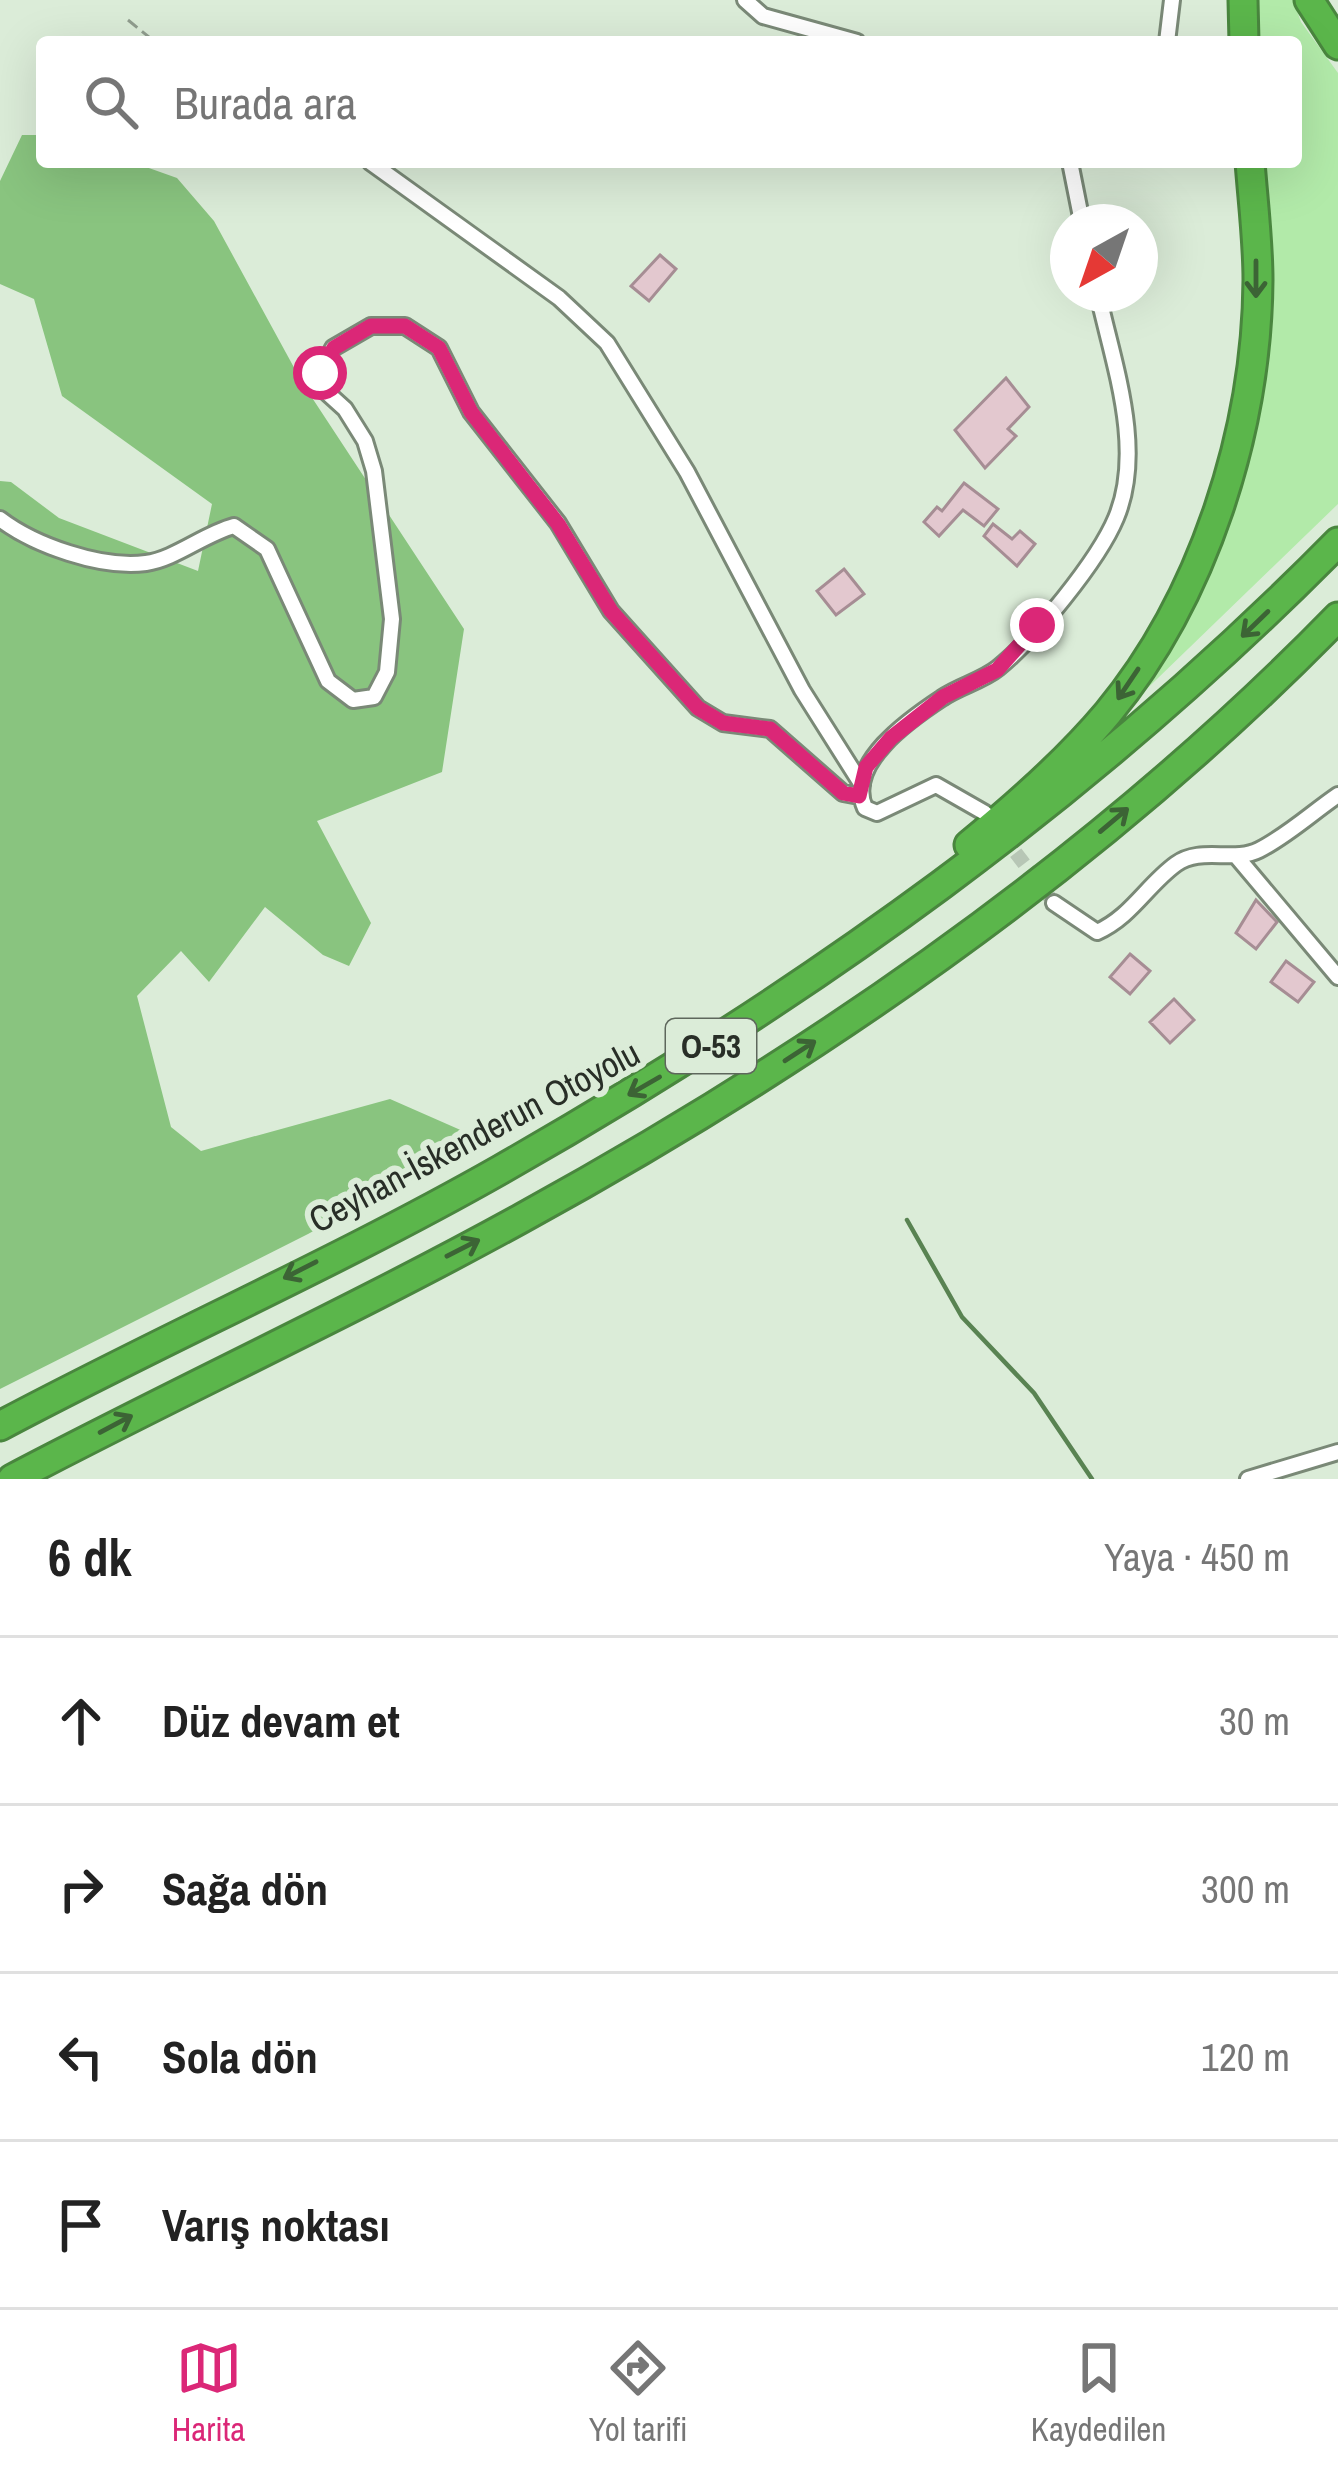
<!DOCTYPE html>
<html lang="tr">
<meta charset="utf-8">
<style>
:root{--surface:#fff;--page:#f6f6f6;--text:#222;--muted:#767676;--line:#e0e0e0;--accent:#db2777}
body{margin:0;font-family:"Archivo Narrow",sans-serif;background:var(--page);color:var(--text)}
.compass{position:absolute;left:1050px;top:204px;width:108px;height:108px;border-radius:50%;background:var(--surface);box-shadow:0 12px 48px #0002;rotate:220deg}
.stop{position:absolute;width:36px;height:36px;margin:-27px;border:9px solid #db2777;border-radius:50%;background:#fff}
.stop.end{background:#db2777;border-color:#fff;box-shadow:0 3px 12px #0008}
.list{margin:0;padding:0;list-style:none}
h2{display:flex;justify-content:space-between;align-items:center;height:156px;margin:0;padding:0 48px;font-size:51px}
h2 small{font-size:39px;font-weight:400;color:var(--muted)}
.list li{display:grid;grid-template-columns:78px 1fr auto;gap:36px;align-items:center;box-sizing:border-box;height:168px;padding:0 48px;border-top:3px solid var(--line)}
.list b{display:block;font-size:45px;white-space:nowrap}
.list em{font-size:39px;font-style:normal;color:var(--muted)}
.icon{flex:none;width:66px;height:66px;fill:none;stroke:currentColor;stroke-width:2;stroke-linecap:round;stroke-linejoin:round}
.map{position:relative;flex:none;width:1338px;height:1479px;overflow:hidden}
.search{position:absolute;background:var(--surface);box-shadow:0 12px 48px #0002;left:36px;right:36px;top:36px;height:132px;display:flex;align-items:center;gap:30px;box-sizing:border-box;padding:0 42px;border-radius:12px;color:var(--muted);font-size:45px}
.sheet{height:828px;background:var(--surface)}
nav{display:flex;justify-content:space-around;align-items:center;box-sizing:border-box;height:168px;border-top:3px solid var(--line);background:var(--surface);font-size:33px;color:var(--muted)}
nav a{display:grid;justify-items:center;gap:6px}
nav .on{color:var(--accent)}
.map>svg:first-child{display:block}
.green{fill:#b2eaa9}
.forest{fill:#89c47f}
.lines{fill:none;stroke-linecap:round;stroke-linejoin:round}
.stream{stroke:#598352;stroke-width:4.5}
.building{fill:#e3c8cf;stroke:#a68d94;stroke-width:3}
.street-tunnel{stroke:#b7c6b5;stroke-width:14;stroke-dasharray:14 7;stroke-linecap:butt}
.street-casing{stroke:#7a8977;stroke-width:20}
.highway-casing{stroke:#49863e;stroke-width:33}
.path{stroke:#909d8e;stroke-width:3;stroke-dasharray:12 6;stroke-linecap:butt}
.street{stroke:#fff;stroke-width:14}
.highway{stroke:#5bb64b;stroke-width:27}
.oneway{stroke:#3c6435}
.route{stroke:#db2777;stroke-width:15}
.labels{text-anchor:middle;dominant-baseline:central;stroke-width:12;stroke-linejoin:round;paint-order:stroke}
.shield{fill:#dbecd8;stroke:#5e675c;stroke-width:3}
.shield-label{font-size:33px;font-weight:bold;fill:#282e27}
.street-label{font-size:36px;fill:#282e27;stroke:#dbecd8}
</style>
<div class="map">
<svg width="1338" height="1479" viewBox="0 0 1338 1479">
<rect width="100%" height="100%" fill="#dbecd8"/>
<!-- green -->
<path class="green" d="M1259 0H1293L1301 22 1338 73V504L1127 708 1188 605 1269 248 1264 162H1296V42H1260Z"/>
<!-- forest -->
<path class="forest" d="M22 135H42V162H132L177 178 214 221 303 384 464 629 442 772 317 821 371 923 349 966 323 955 265 907 209 982 181 951 137 996 171 1127 201 1151 390 1099 481 1139 308 1234 0 1389V481L11 482 59 518 198 571 212 504 62 396 34 299 0 284V181Z"/>
<g class="lines">
<!-- stream -->
<path class="stream" d="M907 1220 962 1317 1034 1393 1092 1479"/>
</g>
<!-- building -->
<path class="building" d="M660 255 676 269 649 301 631 286Z
M1006 378 1029 407 1008 429 1016 436 985 468 955 430Z
M964 483 998 509 984 526 963 510 939 536 924 522 937 507 942 511Z
M993 524 1012 539 1020 531 1035 544 1017 566 984 536Z
M844 569 864 594 836 615 817 591Z
M1256 900 1277 922 1256 949 1236 933Z
M1130 954 1150 971 1130 994 1110 977Z
M1286 961 1314 982 1298 1002 1271 982Z
M1174 999 1194 1020 1170 1043 1150 1022Z"/>
<g class="lines">
<!-- street-tunnel -->
<path class="street-tunnel" d="M1003 836 1054 903"/>
<defs>
<path id="street" d="M745 0 763 16 857 42
M1167 42 1172 0
M370 162 559 298 607 343 687 472 802 690 862 785
M1070 162 1082 222
M0 519C34 545 101 569 146 563 175 559 204 534 234 526L267 549 328 681 353 700 374 697 387 672 392 619 374 471 365 441 345 409 324 390 320 373 333 348 371 326H405L439 348 471 412 558 523 611 611 698 708 723 723 770 729 843 793 859 796
M985 813 936 785 877 813 865 808C845 764 910 719 942 698 959 686 982 681 998 668 1035 638 1098 561 1116 518 1145 449 1113 363 1098 294
M1237 857 1338 977
M1054 903 1097 932C1131 917 1147 885 1176 864 1201 846 1233 863 1259 850 1287 836 1313 812 1338 795
M1248 1479 1338 1452"/>
<path id="highway" d="M1243 0 1244 42
M1309 0 1338 45
M969 845C1018 805 1067 762 1108 713 1204 597 1257 430 1258 280 1258 241 1253 201 1250 162
M0 1426C165 1338 338 1262 500 1170 807 995 1090 794 1338 542
M12 1479C181 1390 355 1310 522 1218 817 1056 1102 859 1338 617"/>
</defs>
<!-- street casing -->
<use href="#street" class="street-casing"/>
<!-- highway casing -->
<use href="#highway" class="highway-casing"/>
<!-- path -->
<path class="path" d="M128 20 155 42"/>
<!-- street -->
<use href="#street" class="street"/>
<!-- highway -->
<use href="#highway" class="highway"/>
</g>
<!-- one-way arrows -->
<defs><path id="oneway-shaft" d="M-6 0H5M1.5-3L5.5 0L1.5 3" fill="none" stroke-width="1.6" stroke-linecap="round" stroke-linejoin="round" transform="scale(3)"/></defs>
<g class="oneway">
<use href="#oneway-shaft" transform="translate(1256 279) rotate(90)"/>
<use href="#oneway-shaft" transform="translate(1255 624) rotate(136)"/>
<use href="#oneway-shaft" transform="translate(1128 684) rotate(124)"/>
<use href="#oneway-shaft" transform="translate(1114 820) rotate(-40)"/>
<use href="#oneway-shaft" transform="translate(800 1051) rotate(-33)"/>
<use href="#oneway-shaft" transform="translate(644 1086) rotate(150)"/>
<use href="#oneway-shaft" transform="translate(463 1248) rotate(-27)"/>
<use href="#oneway-shaft" transform="translate(300 1270) rotate(153)"/>
<use href="#oneway-shaft" transform="translate(116 1424) rotate(-28)"/>
</g>
<g class="lines">
<!-- route -->
<path class="route" d="M320 373 334 348 371 326H405L439 348 471 412 558 524 611 611 698 708 723 723 770 729 843 793 859 796 866 767 891 738 943 697 997 670 1037 625"/>
</g>
<g class="labels">
<!-- shield labels -->
<rect class="shield" x="666" y="1019" width="90" height="54" rx="9"/>
<g class="shield-label">
<text x="711" y="1046">O-53</text>
</g>
<!-- street labels -->
<g class="street-label">
<text transform="translate(474 1136) rotate(-28)">Ceyhan-İskenderun Otoyolu</text>
</g>
</g>
</svg>
<svg class="compass" viewBox="-18 -18 36 36"><path d="M0-13l5 13h-10z" fill="#e53935"/><path d="M0 13l5-13h-10z" fill="#767676"/></svg>
<div class="stop" style="left:320px;top:373px"></div>
<div class="stop end" style="left:1037px;top:625px"></div>
<div class="search"><svg class="icon" aria-label="search" viewBox="0 0 24 24"><circle cx="10" cy="10" r="6"/><path d="M15 15l6 6"/></svg>Burada ara</div>
</div>
<section class="sheet">
<h2>6 dk<small>Yaya · 450 m</small></h2>
<ul class="list">
<li><svg class="icon" aria-label="ahead" viewBox="0 0 24 24"><path d="M12 20V5M6 11l6-6 6 6"/></svg><div><b>Düz devam et</b></div><em>30 m</em></li>
<li><svg class="icon" aria-label="right" viewBox="0 0 24 24"><path d="M7 20v-9h11M14 6l5 5-5 5"/></svg><div><b>Sağa dön</b></div><em>300 m</em></li>
<li><svg class="icon" aria-label="left" viewBox="0 0 24 24"><path d="M17 20v-9H6M10 6l-5 5 5 5"/></svg><div><b>Sola dön</b></div><em>120 m</em></li>
<li><svg class="icon" aria-label="arrive" viewBox="0 0 24 24"><path d="M6 21V4h12l-3 4 3 4H6"/></svg><div><b>Varış noktası</b></div></li>
</ul>
</section>
<nav>
<a class="on"><svg class="icon" aria-label="map" viewBox="0 0 24 24"><path d="M3 6l6-2 6 2 6-2v14l-6 2-6-2-6 2zM9 4v14M15 6v14"/></svg>Harita</a>
<a><svg class="icon" aria-label="directions" viewBox="0 0 24 24"><path d="M12 3l9 9-9 9-9-9zM9 14v-3h6M13 9l2 2-2 2"/></svg>Yol tarifi</a>
<a><svg class="icon" aria-label="saved" viewBox="0 0 24 24"><path d="M7 4h10v16l-5-4-5 4z"/></svg>Kaydedilen</a>
</nav>
